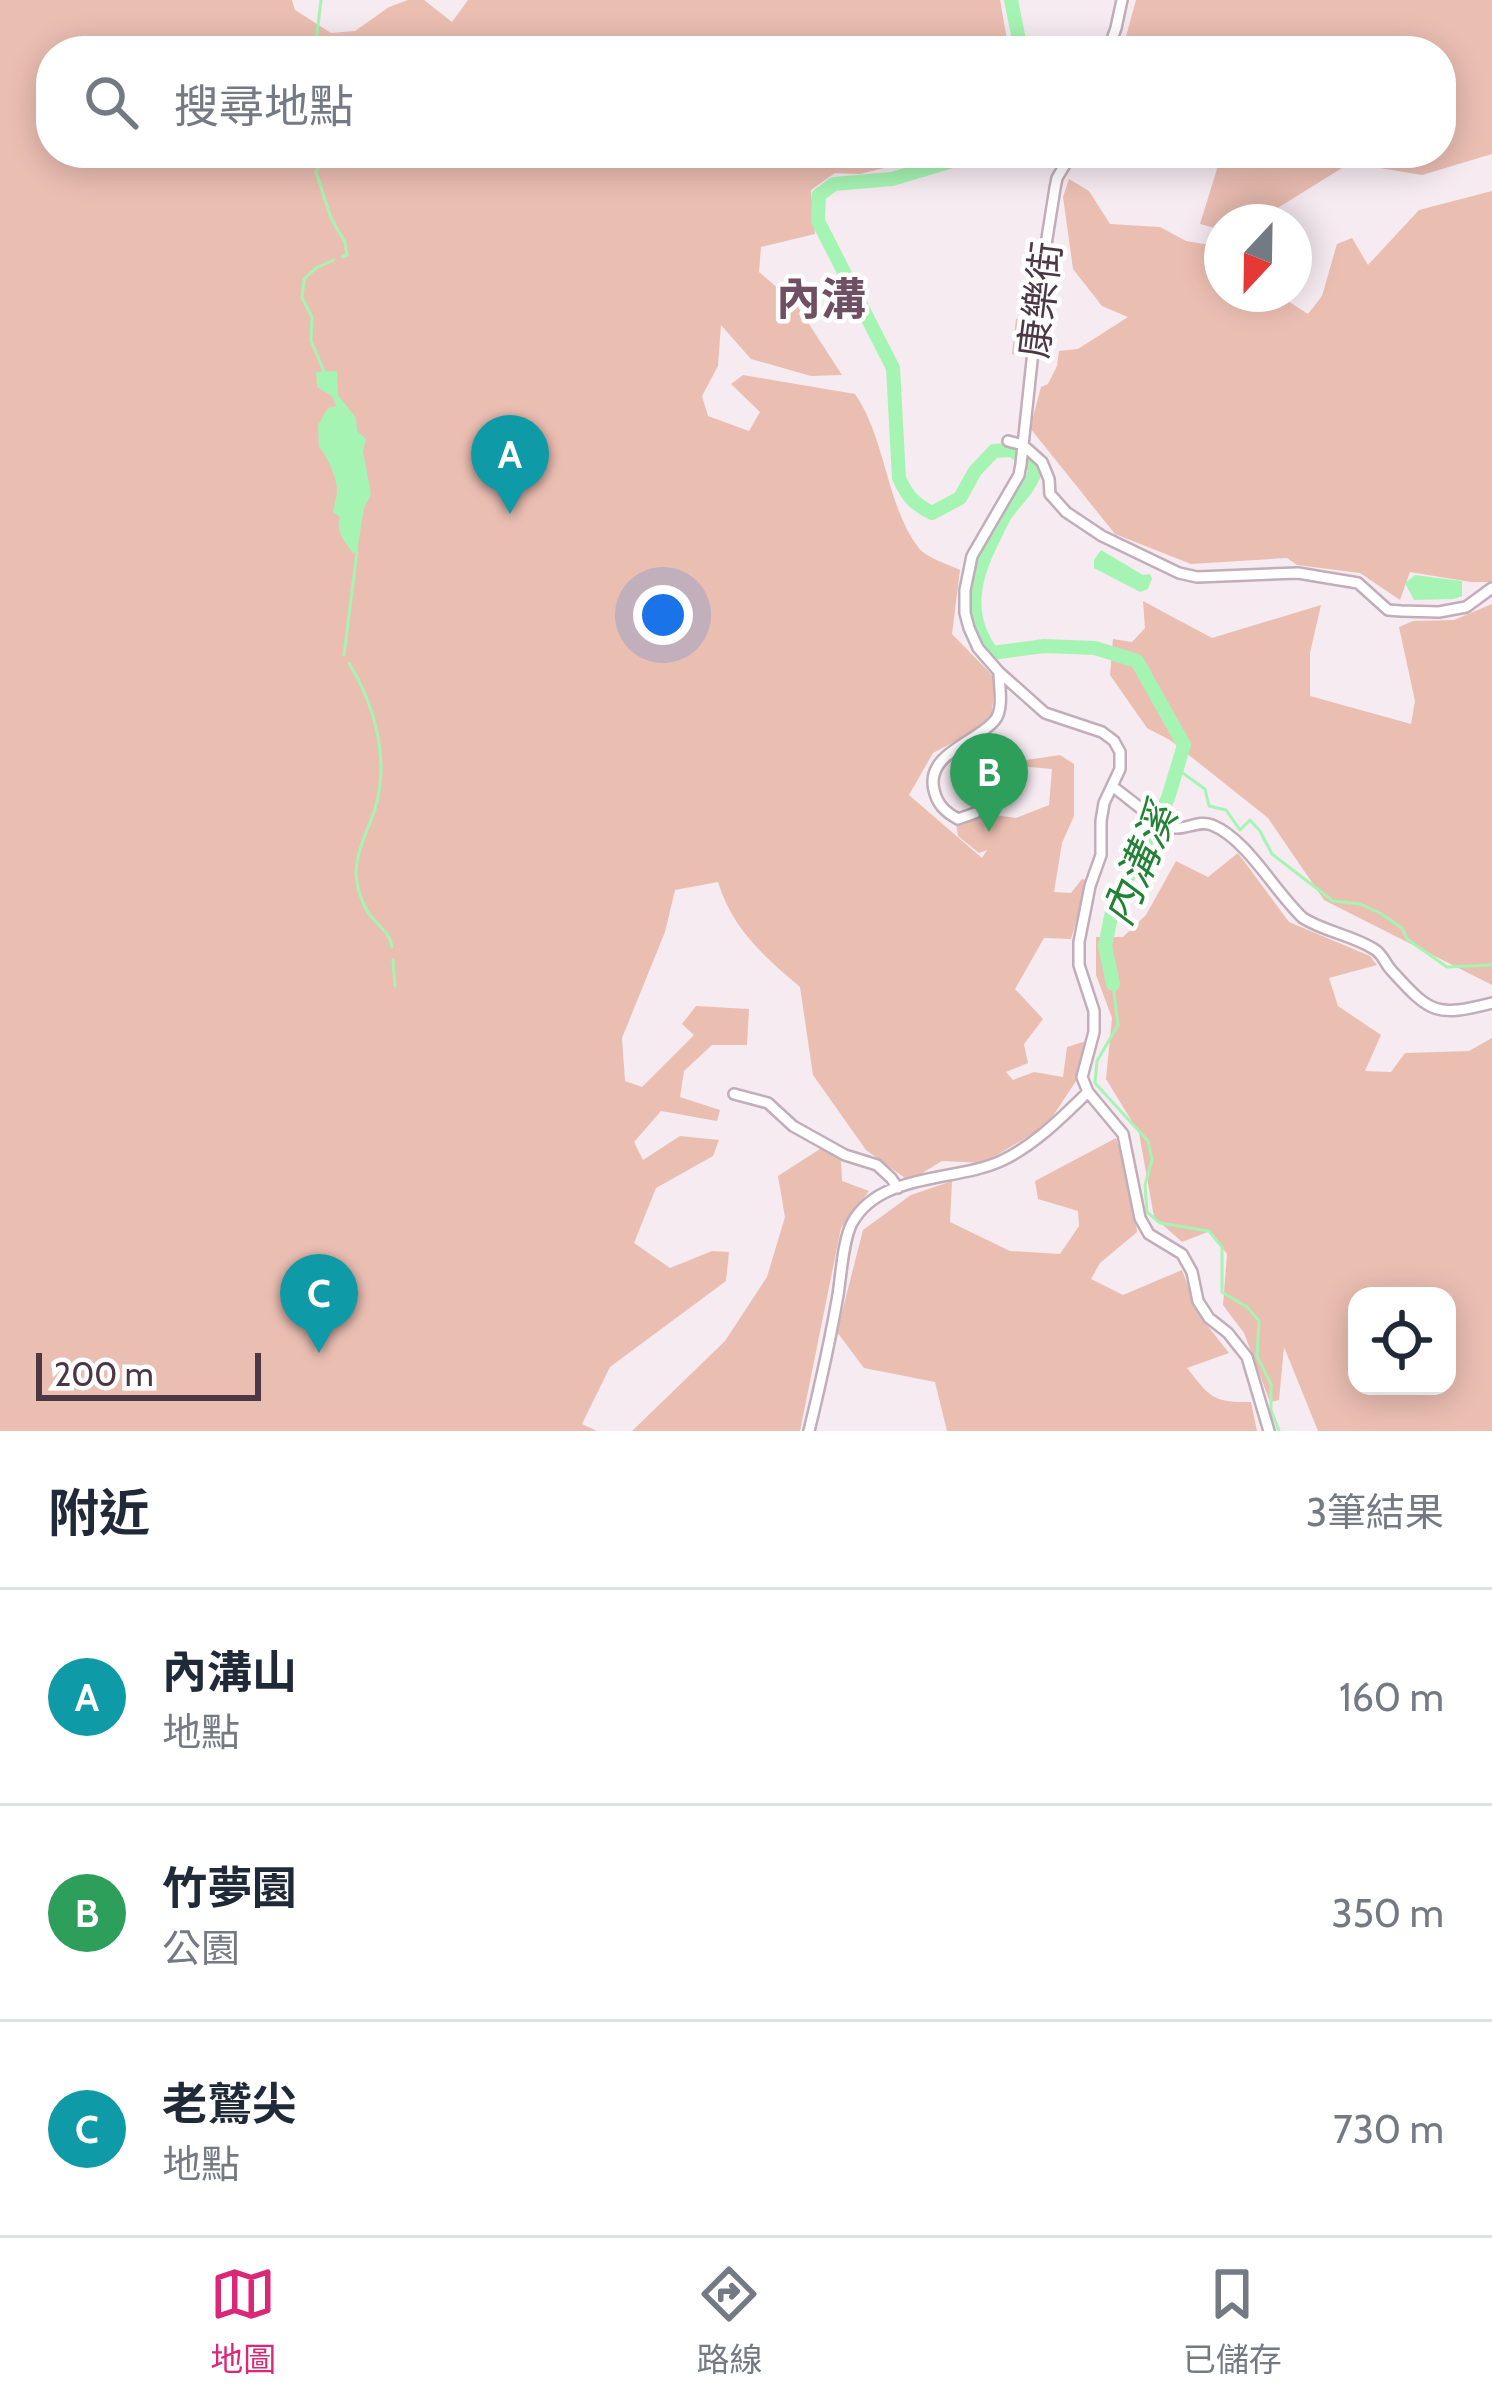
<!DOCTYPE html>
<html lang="zh-TW">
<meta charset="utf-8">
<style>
:root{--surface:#fff;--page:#f6f6f7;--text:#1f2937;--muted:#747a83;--line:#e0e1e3;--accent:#db2777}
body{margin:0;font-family:Cabin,"Noto Sans TC",sans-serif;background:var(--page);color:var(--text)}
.controls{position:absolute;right:36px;bottom:36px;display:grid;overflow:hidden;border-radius:24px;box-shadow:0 6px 30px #0003}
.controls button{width:108px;height:108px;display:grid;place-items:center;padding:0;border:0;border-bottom:3px solid var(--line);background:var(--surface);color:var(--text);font:60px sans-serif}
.compass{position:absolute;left:1204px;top:204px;width:108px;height:108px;border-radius:50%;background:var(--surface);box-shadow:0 6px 30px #0003;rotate:202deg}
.scale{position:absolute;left:36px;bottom:30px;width:225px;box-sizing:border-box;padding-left:12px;border:6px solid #4b3844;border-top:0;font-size:33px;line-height:42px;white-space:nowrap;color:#4b3844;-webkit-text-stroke:9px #fff;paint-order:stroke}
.you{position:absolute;left:663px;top:615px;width:42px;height:42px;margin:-30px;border:9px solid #fff;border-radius:50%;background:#1a73e8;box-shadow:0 0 0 18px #1a73e833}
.badge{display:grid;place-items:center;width:78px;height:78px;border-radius:50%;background:var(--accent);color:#fff;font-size:39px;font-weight:700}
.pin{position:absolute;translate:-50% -99px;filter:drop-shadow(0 3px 6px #0008)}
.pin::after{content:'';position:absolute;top:63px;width:42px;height:36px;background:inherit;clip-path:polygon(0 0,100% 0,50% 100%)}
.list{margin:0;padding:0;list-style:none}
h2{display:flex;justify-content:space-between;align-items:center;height:156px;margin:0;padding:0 48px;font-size:51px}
h2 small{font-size:39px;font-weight:400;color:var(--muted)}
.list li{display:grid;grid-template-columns:78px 1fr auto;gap:36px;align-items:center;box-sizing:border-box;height:216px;padding:0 48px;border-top:3px solid var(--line)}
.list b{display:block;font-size:45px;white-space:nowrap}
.list p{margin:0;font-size:39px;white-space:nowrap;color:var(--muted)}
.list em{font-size:39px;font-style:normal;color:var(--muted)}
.icon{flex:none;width:66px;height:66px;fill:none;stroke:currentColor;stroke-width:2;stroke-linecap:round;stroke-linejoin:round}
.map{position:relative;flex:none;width:1492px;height:1431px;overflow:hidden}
.search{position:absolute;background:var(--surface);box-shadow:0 6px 30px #0003;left:36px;right:36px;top:36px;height:132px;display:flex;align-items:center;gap:30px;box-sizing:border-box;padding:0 42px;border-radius:48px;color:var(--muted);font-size:45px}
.sheet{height:804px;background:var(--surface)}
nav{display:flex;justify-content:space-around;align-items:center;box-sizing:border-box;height:168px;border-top:3px solid var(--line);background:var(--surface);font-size:33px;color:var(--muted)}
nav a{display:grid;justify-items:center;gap:6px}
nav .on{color:var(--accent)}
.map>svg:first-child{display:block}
.green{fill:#ebbeb2;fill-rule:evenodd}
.water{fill:#a6f4b3}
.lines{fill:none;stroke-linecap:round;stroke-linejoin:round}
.stream{stroke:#a6f4b3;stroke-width:3}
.river{stroke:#a6f4b3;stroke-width:14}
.minor-casing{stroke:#c2adba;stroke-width:14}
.minor{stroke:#fff;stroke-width:9}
.labels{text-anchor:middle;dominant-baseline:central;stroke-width:9;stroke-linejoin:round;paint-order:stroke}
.street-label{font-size:39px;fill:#4b3844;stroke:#fff}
.water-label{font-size:42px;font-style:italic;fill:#228133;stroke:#fff}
.quarter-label{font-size:45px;font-weight:bold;fill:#6e4f63;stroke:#fff}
</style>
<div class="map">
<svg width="1492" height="1431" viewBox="0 0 1492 1431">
<rect width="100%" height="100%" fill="#f6ebf1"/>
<!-- green -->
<path class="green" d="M0 0H292L295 10 331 33 355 31 389 7 408 0H424L452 22 468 0H1000L1009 51H51V153H916L892 166 860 174 835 173 811 190 815 234 761 247 759 272 796 304 842 375 811 376 751 359 721 325 718 366 702 396 708 416 749 431 760 412 731 384 743 375 855 394C886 439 886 504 918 547 926 558 948 564 960 570L952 634 995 678 991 722 933 753 909 795 982 858 987 850 979 853 958 836 956 823 981 813 1016 818 1049 805 1052 769 998 764 1060 755 1074 764V816L1062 843 1054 892 1071 893 1082 879 1088 880 1071 939 1044 938 1015 989 1043 1019 1024 1044 1028 1063 1006 1072 1013 1080 1034 1072 1063 1077 1067 1047 1086 1041 1078 1078 1047 1125 984 1163 942 1161 909 1181 866 1150 813 1075 800 987C764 957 732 928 718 882L675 890 665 932 622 1038 625 1081 642 1087 694 1035 682 1024 696 1006 749 1009 747 1045H712L684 1071 680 1097 720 1110 717 1121 661 1111 634 1142 643 1160 680 1136 719 1140 713 1156 656 1188 634 1243 670 1268 712 1251 729 1252 726 1281 610 1367 582 1424 597 1431H0Z
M1136 0H1492V154L1422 175 1350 163 1255 222H1222V230L1200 224 1217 169 1210 153H1441V51H1122Z
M1069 179 1089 191 1110 224 1160 227 1186 241 1222 247V294H1277L1308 314 1322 296 1337 244 1352 238 1368 265 1419 210 1492 191V582H1471L1410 572 1400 600 1360 573 1297 565 1287 558 1191 564 1115 534 1030 428 1041 387 1048 384 1057 366 1059 351 1078 349 1128 317 1102 306 1073 269 1063 197Z
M1016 319 1033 321 1029 357 1012 354Z
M1143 601 1212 638 1321 605 1310 653V696L1411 724 1415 701 1399 627 1413 621 1454 620 1492 604V985L1324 900 1268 818 1170 740 1147 728 1110 675 1113 639 1132 642 1145 628Z
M1238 853 1289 922 1370 956 1377 965 1329 978 1338 1006 1381 1035 1365 1071 1391 1072 1405 1053 1469 1051 1492 1038V1431H1318L1284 1347 1279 1400 1270 1402 1244 1333 1223 1305 1227 1254 1210 1231 1182 1242 1154 1217 1139 1133 1106 1079 1112 1018 1096 975V937H1123L1146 915 1176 861 1208 877ZM1357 1296H1447V1386H1357Z
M1116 1138 1132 1190 1137 1232 1100 1263 1091 1279 1123 1295 1182 1270 1199 1315 1229 1353 1187 1368C1210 1397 1213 1403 1251 1402L1257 1431H947L935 1382 864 1368 837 1332 863 1230 911 1195 952 1181 950 1222 1010 1251 1060 1254 1079 1226 1078 1211 1038 1199 1035 1181Z
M823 1147 841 1159 842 1181 869 1191 841 1228 800 1431H632L725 1341 767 1277 785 1217 778 1176Z"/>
<!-- water -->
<path class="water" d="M337 371 338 395 356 418 357 431 366 439 363 451 371 494 364 508 357 552 353 553C345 543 335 530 340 517L333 512C334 505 336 499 337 493 338 480 328 457 319 447L318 425 328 408 336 406 332 396 317 387 316 372Z
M1101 550 1143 575 1150 574 1152 579 1148 589 1140 592 1094 568V560Z
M1415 575 1462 581V596L1454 599 1414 600 1405 583Z"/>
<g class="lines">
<!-- stream -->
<path class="stream" d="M315 51 321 0
M304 153 321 162 316 172 331 218 345 242 347 255 342 257
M324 371 311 341 312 317 302 298 304 279 316 268 334 260
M344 655 357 552
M349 663C375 705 390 761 375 809 368 831 352 858 357 882 358 890 362 901 366 909 373 923 390 930 392 947
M1177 769 1205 789 1209 806 1226 810 1240 830 1250 820 1260 831 1272 854 1333 901 1360 904 1380 913 1402 928 1407 939 1447 967 1492 965
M393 960 395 986
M1113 984 1118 1025 1097 1061 1095 1083 1148 1141 1152 1160 1145 1185 1147 1212 1160 1223 1209 1231 1222 1247V1292L1247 1307 1259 1321 1257 1356 1271 1384V1410L1279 1431"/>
<!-- river -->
<path class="river" d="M1011 0 1019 40 1018 49
M979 153 892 179 834 184 819 195 818 221 893 368 899 478C907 496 914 504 932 513L960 498 975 471 994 451 1012 450
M1016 453 1030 462 1036 470C1028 490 1021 494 1009 510 1003 517 999 527 995 535 974 575 963 614 992 653L1044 646 1095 648 1137 661 1184 745 1168 798 1113 907 1105 946 1113 984"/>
<defs>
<path id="minor" d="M1108 51 1116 28 1122 0
M1072 153 1057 178 1055 188 1041 276 1021 464 1019 475 972 556 965 590V613L969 628 978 648 999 672 1045 713 1102 732 1114 741 1120 752V769L1104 803 1101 821V855L1090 886 1079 942V965L1094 1011V1032L1082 1077 1088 1092 1123 1134 1140 1218 1149 1234 1182 1254 1192 1272 1198 1301 1209 1318 1228 1333 1247 1357 1269 1431
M1008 441 1023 445 1042 462 1049 479 1050 494 1066 512 1102 536 1179 573 1197 577 1298 573 1358 583 1388 610 1401 611 1439 612 1466 607 1492 588
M1113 787C1128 797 1159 826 1175 828 1188 829 1199 820 1212 825 1247 839 1275 892 1303 918 1325 932 1352 935 1374 949 1384 955 1384 963 1392 971 1431 1014 1436 1017 1492 1003
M975 813 958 819C945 812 937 804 934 790 925 753 978 742 995 720 1004 709 999 685 999 672
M734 1094 768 1103 793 1126 845 1155 877 1165 891 1178 898 1188
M809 1431C820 1386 830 1341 838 1295 841 1276 843 1240 852 1223 880 1172 955 1182 1001 1161 1035 1145 1061 1118 1088 1092"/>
</defs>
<!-- minor casing -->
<use href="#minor" class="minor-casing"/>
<!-- minor -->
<use href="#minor" class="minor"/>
</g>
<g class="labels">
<!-- street labels -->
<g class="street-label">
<text transform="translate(1040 300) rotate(-83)">康樂街</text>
</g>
<!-- water labels -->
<g class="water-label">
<text transform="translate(1139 865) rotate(-67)">內溝溪</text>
</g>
<!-- quarter labels -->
<g class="quarter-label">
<text x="821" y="299">內溝</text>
</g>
</g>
</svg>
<div class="controls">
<button><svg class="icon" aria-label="locate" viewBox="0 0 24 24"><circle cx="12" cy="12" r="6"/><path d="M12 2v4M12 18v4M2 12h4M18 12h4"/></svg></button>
</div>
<svg class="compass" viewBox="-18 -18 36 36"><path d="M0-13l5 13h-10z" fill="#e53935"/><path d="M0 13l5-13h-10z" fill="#747a83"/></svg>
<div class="scale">200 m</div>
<div class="you"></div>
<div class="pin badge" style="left:510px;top:514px;background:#0f9aa8">A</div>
<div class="pin badge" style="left:989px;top:832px;background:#2e9e5b">B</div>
<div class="pin badge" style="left:319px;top:1353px;background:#0f9aa8">C</div>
<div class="search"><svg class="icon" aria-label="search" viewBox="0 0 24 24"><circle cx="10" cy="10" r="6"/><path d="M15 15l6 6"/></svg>搜尋地點</div>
</div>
<section class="sheet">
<h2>附近<small>3筆結果</small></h2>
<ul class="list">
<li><span class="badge" style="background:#0f9aa8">A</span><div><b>內溝山</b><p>地點</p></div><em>160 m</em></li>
<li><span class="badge" style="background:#2e9e5b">B</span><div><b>竹夢園</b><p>公園</p></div><em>350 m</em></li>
<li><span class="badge" style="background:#0f9aa8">C</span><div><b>老鷲尖</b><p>地點</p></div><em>730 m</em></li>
</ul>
</section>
<nav>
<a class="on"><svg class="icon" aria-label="map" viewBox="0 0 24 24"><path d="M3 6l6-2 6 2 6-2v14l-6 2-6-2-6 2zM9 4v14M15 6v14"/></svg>地圖</a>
<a><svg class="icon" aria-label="directions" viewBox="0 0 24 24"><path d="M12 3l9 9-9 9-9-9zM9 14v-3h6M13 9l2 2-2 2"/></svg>路線</a>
<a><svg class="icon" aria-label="saved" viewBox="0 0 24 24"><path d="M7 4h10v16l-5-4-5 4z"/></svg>已儲存</a>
</nav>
